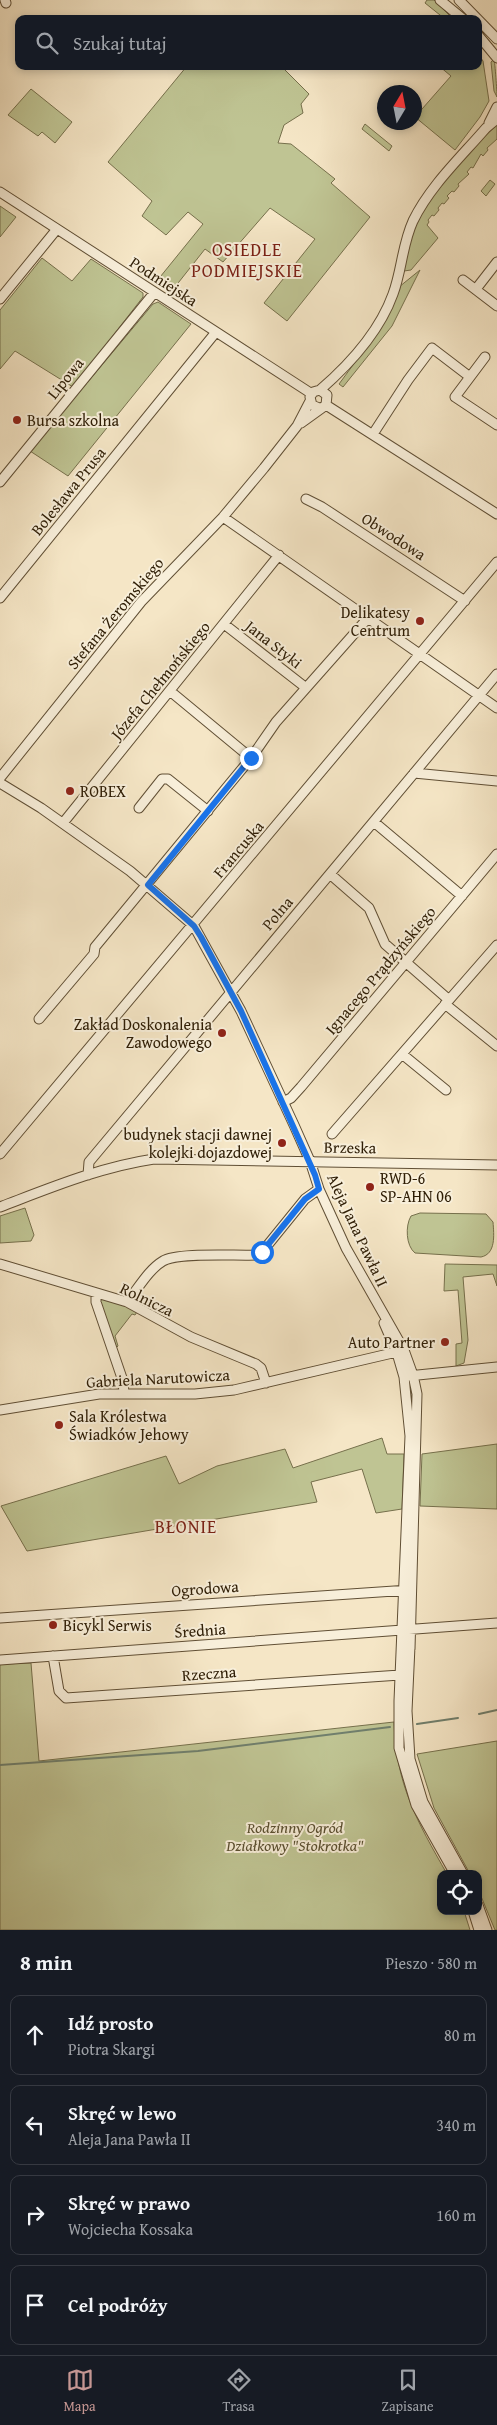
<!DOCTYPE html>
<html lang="pl">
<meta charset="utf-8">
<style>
:root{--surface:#171b24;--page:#242831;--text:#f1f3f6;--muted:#9ea1a6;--line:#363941;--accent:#c59692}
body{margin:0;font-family:"Gentium Book Plus",serif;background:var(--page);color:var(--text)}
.controls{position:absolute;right:15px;bottom:15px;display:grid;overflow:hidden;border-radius:10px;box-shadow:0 2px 8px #0003}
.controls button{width:45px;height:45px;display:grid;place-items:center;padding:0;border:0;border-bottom:1px solid var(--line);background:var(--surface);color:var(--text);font:25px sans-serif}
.compass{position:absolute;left:377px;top:85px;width:45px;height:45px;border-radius:50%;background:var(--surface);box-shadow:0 2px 8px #0003;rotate:10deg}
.stop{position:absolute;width:15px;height:15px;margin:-11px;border:4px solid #1a73e8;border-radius:50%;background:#fff}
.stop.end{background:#1a73e8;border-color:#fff;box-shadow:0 1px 5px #0008}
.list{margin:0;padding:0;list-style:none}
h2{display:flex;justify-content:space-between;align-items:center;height:65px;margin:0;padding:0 20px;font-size:21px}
h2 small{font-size:16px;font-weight:400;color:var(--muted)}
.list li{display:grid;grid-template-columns:32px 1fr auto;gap:15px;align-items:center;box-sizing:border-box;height:80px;margin:0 10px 10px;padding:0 10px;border:1px solid var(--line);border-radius:10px}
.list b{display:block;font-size:19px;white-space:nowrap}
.list p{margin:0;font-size:16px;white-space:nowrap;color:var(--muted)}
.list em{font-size:16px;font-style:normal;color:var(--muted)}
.icon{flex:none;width:28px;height:28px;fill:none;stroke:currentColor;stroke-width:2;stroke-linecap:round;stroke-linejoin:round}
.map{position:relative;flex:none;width:497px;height:1930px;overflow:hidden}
.search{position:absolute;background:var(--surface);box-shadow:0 2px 8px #0003;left:15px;right:15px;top:15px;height:55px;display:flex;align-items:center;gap:12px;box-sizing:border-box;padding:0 18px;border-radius:10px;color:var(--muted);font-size:19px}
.sheet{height:425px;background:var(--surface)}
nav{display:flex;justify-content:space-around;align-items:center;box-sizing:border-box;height:70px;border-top:1px solid var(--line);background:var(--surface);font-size:14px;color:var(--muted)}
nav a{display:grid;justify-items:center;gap:2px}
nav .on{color:var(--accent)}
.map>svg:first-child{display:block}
.green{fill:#bfc493;stroke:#76704c}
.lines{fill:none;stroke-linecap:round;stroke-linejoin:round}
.stream{stroke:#707f6d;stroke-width:2}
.minor-casing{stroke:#604f35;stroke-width:11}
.minor{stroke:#f8efda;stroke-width:9}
.route{stroke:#1a73e8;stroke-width:6}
.poi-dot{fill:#8f2418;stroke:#f8efda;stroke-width:2}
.labels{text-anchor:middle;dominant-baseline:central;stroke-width:4;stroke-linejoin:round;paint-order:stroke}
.street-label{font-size:16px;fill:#2e1d05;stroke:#f8efda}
.poi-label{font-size:16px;fill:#2e1d05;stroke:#f8efda;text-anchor:start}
.park-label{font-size:16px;font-style:italic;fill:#5a4f30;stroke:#f8efda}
.neighbourhood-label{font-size:18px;letter-spacing:1px;fill:#7a1f14;stroke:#f8efda}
</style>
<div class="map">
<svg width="497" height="1930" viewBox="0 0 497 1930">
<rect width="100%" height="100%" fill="#f5e6c6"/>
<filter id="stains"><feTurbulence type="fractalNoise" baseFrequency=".004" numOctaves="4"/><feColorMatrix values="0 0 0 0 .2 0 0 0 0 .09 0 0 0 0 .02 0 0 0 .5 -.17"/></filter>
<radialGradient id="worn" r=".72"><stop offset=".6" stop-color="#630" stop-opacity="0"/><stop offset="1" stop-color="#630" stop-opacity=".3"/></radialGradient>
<!-- green -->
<path class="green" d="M427 0H434L451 17 445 19 425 3Z
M478 54 483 61 489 101 480 117 455 150 415 117 451 76 439 66H478Z
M494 59C495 63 497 91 497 97L494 91 491 62Z
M187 66H281L309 94 301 104 303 113 284 125 278 143 291 144 335 179 331 183 370 217 287 321 264 303 315 239 270 208 223 262 205 249 171 292 156 282 203 224 188 212 166 235 142 216 152 201 108 162Z
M31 89 72 122 55 143 42 132 38 136 8 115Z
M365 124 392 146 389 151 362 129Z
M497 125V139L487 148 488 150 483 156 481 154 473 168 471 167 467 172 469 174 458 184 459 186 454 192 452 191 447 196 449 198 444 204 442 203 438 208 439 210 434 216 432 215 428 220 429 222 427 225 438 238 411 270 404 271 402 269 411 234 428 201 472 148Z
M490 180 495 184 486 196 481 191Z
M0 206 16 217 0 237Z
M42 258 72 281 91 259 143 293V297L73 387 15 351 0 369V310Z
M420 270 392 326 343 387 339 384 370 342 399 287Z
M158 302 191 324 68 476 30 451 153 304Z
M25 1208 34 1235 31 1241 0 1243V1216Z
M420 1213 486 1214 493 1222C494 1235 496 1254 481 1257L415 1253C406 1246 405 1226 411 1216Z
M445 1264 497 1265V1286L493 1274 463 1277 468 1340 464 1363 456 1366V1344L462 1343 458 1290 444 1291Z
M99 1297 125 1305 137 1312 135 1315 132 1314 115 1336 118 1346 116 1348Z
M382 1438 387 1454H404L402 1509 376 1513 362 1469 311 1482 317 1502 27 1551 1 1506 166 1456 179 1484 217 1466 285 1449 293 1468Z
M497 1444V1509L420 1506 422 1454Z
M31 1663 39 1761 394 1722C396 1785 417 1821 447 1874H441V1911H464L470 1930H0V1664Z
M497 1741V1930H495L478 1889V1874H470L434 1808 417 1754Z"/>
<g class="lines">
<!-- stream -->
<path class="stream" d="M479 1714 497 1710
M417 1724 458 1718
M0 1765 198 1751 390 1727"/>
<defs>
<path id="minor" d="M5 0 6 3
M440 0 463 19
M459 0 497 39
M478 35 497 58
M489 123 497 107
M0 192 312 394
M463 280 497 306
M476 289 497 262
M0 299 57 229
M485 357 455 397 497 425
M320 390C350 364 379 333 393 294 402 270 402 245 413 221 430 186 461 157 486 128L497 119
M326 405 497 514
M301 423 326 405 327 395 320 390 313 392 310 397 312 405 319 408
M373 434 408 380 432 348 470 377
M0 482 154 293
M306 499 322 507 465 601
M223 517 497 708
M0 598 216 332
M224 624 305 687
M170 691 251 758
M414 773 497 781
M0 778 141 602 223 517 264 468 297 426 310 401
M0 783 41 808 130 871 194 926 241 1011 294 1125 310 1161 319 1189 346 1248 404 1350 413 1375 417 1394 410 1649
M139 808 162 779H168L208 811
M374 822 462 896
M63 823 279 555
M330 874 369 908 385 944 449 1000
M445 1004 497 1046
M39 1019 94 954 95 947 251 758 276 722 368 618
M402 1054 446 1090
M283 1102 291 1098 301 1087 497 854
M332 1134 497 945
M0 1154 497 562
M88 1175 89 1162 497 674
M0 1207C50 1188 100 1167 154 1159L497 1165
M0 1264 127 1302 191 1337 256 1364 261 1368 266 1383
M96 1293V1302L123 1381 124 1393
M127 1302C138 1289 148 1270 163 1261 177 1252 237 1256 256 1255L262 1252 305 1199 319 1189
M384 1323 397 1353 404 1377 410 1436 399 1701V1748L416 1805 455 1874
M408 1376 497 1367
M0 1410 99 1394H195L234 1390 401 1351
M0 1618 409 1590
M410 1646 407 1711 410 1759 423 1802 463 1874
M53 1656 59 1691 66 1698 400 1675 409 1667
M0 1660 497 1623
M478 1905 487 1930
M473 1911 479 1930"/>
</defs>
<!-- minor casing -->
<use href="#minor" class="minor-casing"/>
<!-- minor -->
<use href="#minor" class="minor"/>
</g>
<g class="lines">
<!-- route -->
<path class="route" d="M251 758 148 885 194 926 201 937 241 1011 315 1175 319 1189 305 1199 262 1252"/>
</g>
<!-- markers -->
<g class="poi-dot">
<circle cx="17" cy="420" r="5"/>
<circle cx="420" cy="621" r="5"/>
<circle cx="70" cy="791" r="5"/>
<circle cx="222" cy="1033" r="5"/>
<circle cx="282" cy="1143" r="5"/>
<circle cx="370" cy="1187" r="5"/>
<circle cx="445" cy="1342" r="5"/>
<circle cx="59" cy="1425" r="5"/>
<circle cx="53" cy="1625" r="5"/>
</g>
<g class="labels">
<!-- street labels -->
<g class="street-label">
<text transform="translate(164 281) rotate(33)">Podmiejska</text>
<text transform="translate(65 378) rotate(-51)">Lipowa</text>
<text transform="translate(68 491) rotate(-51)">Bolesława Prusa</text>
<text transform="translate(394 536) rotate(33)">Obwodowa</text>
<text transform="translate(115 613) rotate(-50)">Stefana Żeromskiego</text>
<text transform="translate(274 644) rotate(38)">Jana Styki</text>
<text transform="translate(160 680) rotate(-51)">Józefa Chełmońskiego</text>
<text transform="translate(238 849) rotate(-50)">Francuska</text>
<text transform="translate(277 913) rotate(-50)">Polna</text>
<text transform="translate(380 970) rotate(-50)">Ignacego Prądzyńskiego</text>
<text transform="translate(350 1147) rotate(1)">Brzeska</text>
<text transform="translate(358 1230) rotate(65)">Aleja Jana Pawła II</text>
<text transform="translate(147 1299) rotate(26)">Rolnicza</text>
<text transform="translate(158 1378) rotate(-3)">Gabriela Narutowicza</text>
<text transform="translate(205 1588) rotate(-4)">Ogrodowa</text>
<text transform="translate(200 1630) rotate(-4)">Średnia</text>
<text transform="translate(209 1673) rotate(-4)">Rzeczna</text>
</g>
<!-- poi labels -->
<g class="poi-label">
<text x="27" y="420">Bursa szkolna</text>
<text x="410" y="612" text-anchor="end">Delikatesy<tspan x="410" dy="18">Centrum</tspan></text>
<text x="80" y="791">ROBEX</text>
<text x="212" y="1024" text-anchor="end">Zakład Doskonalenia<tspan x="212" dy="18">Zawodowego</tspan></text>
<text x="272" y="1134" text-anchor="end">budynek stacji dawnej<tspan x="272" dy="18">kolejki dojazdowej</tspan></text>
<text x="380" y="1178">RWD-6<tspan x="380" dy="18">SP-AHN 06</tspan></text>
<text x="435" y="1342" text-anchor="end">Auto Partner</text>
<text x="69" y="1416">Sala Królestwa<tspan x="69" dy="18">Świadków Jehowy</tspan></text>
<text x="63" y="1625">Bicykl Serwis</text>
</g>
<!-- park labels -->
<g class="park-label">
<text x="295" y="1827">Rodzinny Ogród<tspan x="295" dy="18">Działkowy "Stokrotka"</tspan></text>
</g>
<!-- neighbourhood labels -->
<g class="neighbourhood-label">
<text x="247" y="249">OSIEDLE<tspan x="247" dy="21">PODMIEJSKIE</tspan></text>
<text x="186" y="1526">BŁONIE</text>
</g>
</g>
<rect width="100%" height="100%" filter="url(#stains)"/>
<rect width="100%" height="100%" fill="url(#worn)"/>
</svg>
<div class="controls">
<button><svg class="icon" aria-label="locate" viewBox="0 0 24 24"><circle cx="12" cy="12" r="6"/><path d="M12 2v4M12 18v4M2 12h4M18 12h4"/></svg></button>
</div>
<svg class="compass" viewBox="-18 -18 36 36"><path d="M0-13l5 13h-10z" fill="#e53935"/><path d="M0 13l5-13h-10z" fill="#9ea1a6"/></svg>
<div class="stop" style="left:262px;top:1252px"></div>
<div class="stop end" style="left:251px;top:758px"></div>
<div class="search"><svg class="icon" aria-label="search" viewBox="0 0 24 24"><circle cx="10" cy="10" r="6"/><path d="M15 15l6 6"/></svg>Szukaj tutaj</div>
</div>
<section class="sheet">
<h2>8 min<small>Pieszo · 580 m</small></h2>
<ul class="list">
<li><svg class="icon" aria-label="ahead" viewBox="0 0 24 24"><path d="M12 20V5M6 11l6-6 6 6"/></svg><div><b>Idź prosto</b><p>Piotra Skargi</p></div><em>80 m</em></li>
<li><svg class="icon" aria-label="left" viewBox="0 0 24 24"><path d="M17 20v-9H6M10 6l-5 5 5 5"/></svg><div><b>Skręć w lewo</b><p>Aleja Jana Pawła II</p></div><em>340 m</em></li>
<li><svg class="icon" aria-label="right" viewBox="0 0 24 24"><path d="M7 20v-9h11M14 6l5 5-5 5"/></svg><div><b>Skręć w prawo</b><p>Wojciecha Kossaka</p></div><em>160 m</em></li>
<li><svg class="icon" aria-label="arrive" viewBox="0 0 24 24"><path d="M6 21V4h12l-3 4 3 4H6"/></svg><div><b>Cel podróży</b></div></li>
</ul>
</section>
<nav>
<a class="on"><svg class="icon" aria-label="map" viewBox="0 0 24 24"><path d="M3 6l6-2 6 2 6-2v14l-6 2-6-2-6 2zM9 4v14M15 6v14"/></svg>Mapa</a>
<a><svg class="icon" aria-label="directions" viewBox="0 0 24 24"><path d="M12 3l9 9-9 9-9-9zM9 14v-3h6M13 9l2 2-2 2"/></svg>Trasa</a>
<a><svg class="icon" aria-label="saved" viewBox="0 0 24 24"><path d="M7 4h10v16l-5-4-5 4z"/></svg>Zapisane</a>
</nav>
